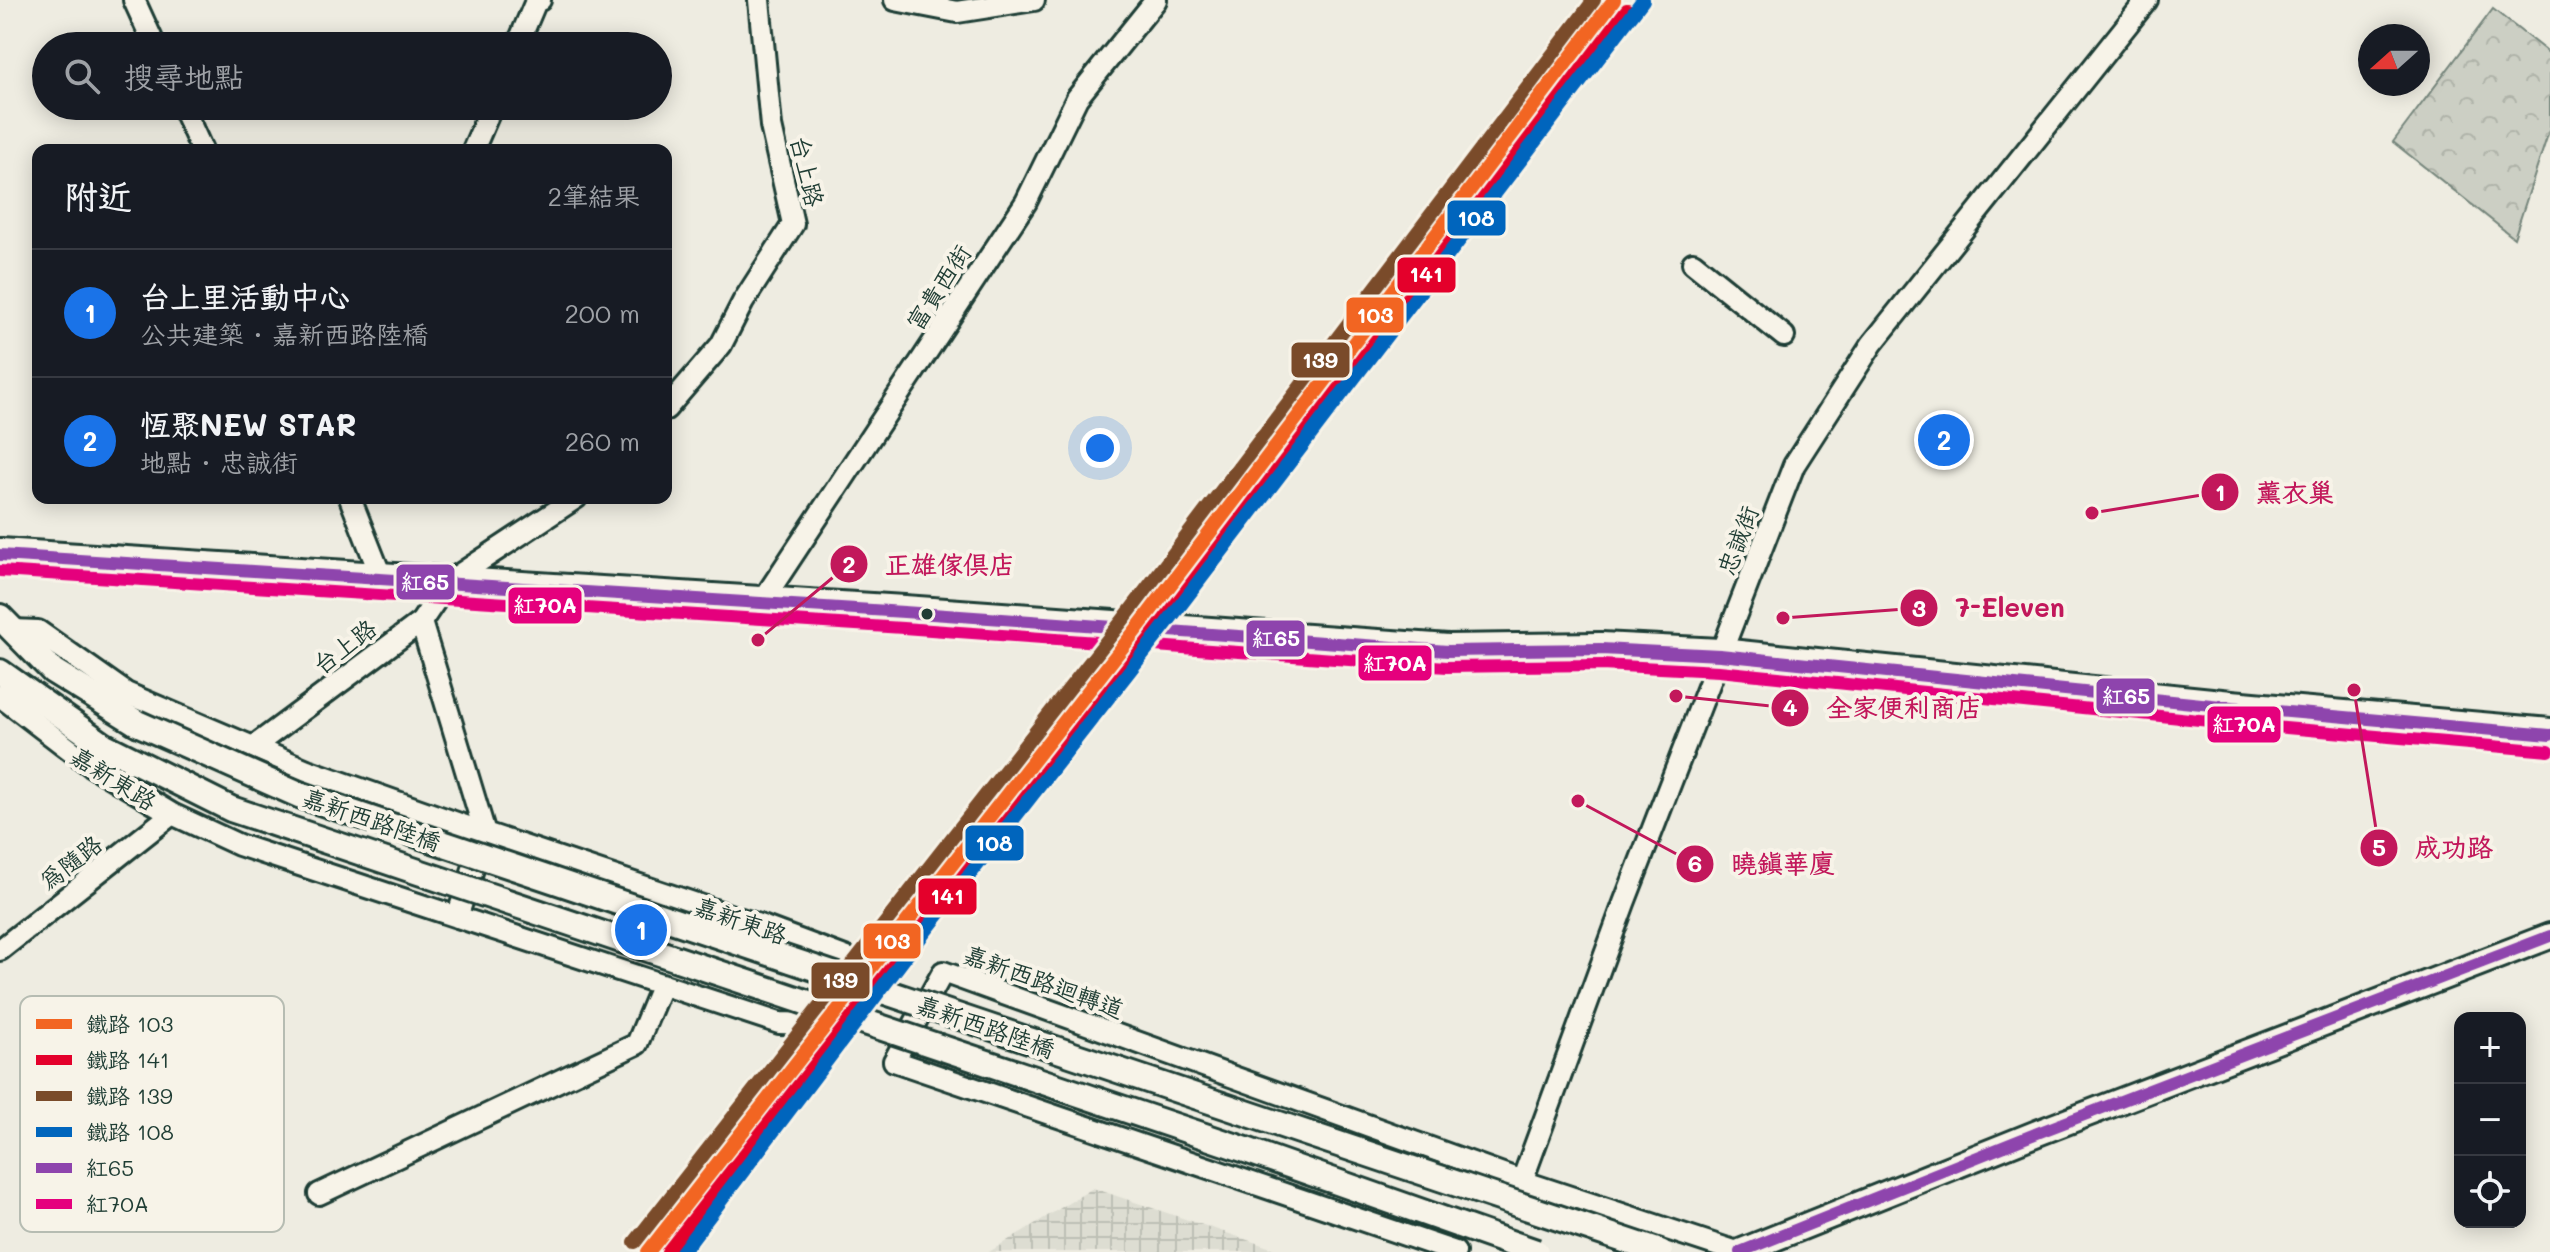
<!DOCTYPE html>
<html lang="zh-TW">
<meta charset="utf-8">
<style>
:root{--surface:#171b24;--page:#20242c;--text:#f1f3f6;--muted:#9ea1a6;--line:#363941;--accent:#1a73e8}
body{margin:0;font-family:Mali,"LXGW WenKai TC",sans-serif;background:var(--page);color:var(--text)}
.controls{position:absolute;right:24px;bottom:24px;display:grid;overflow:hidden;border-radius:16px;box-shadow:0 4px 20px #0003}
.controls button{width:72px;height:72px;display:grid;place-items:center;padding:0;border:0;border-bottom:2px solid var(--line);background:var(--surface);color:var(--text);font:40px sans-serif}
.compass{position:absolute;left:2358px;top:24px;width:72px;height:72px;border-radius:50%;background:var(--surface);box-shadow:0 4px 20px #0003;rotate:249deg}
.you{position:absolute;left:1100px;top:448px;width:28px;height:28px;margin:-20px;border:6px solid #fff;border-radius:50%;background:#1a73e8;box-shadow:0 0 0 12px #1a73e833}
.badge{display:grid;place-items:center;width:52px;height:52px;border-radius:50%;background:var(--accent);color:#fff;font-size:26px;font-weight:700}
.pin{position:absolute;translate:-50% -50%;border:4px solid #fff;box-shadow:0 2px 8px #0006}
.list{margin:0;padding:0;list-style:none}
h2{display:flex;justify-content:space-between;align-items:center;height:104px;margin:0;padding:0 32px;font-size:34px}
h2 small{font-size:26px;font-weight:400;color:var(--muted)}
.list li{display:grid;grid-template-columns:52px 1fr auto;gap:24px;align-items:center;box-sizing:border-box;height:128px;padding:0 32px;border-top:2px solid var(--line)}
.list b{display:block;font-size:30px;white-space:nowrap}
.list p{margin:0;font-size:26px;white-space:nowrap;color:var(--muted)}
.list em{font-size:26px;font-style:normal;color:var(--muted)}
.icon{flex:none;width:44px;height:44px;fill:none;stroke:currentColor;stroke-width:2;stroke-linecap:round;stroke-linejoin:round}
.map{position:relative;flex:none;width:2550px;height:1252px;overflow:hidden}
.search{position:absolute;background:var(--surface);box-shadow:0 4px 20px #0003;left:32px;top:32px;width:640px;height:88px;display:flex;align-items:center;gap:20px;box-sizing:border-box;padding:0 28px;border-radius:44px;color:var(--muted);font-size:30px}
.panel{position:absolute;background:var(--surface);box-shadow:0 4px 20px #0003;left:32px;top:144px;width:640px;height:360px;border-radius:16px}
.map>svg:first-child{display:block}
.industrial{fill:url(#industrial-grid)}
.forest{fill:url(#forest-crowns);stroke:#76867c;stroke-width:2}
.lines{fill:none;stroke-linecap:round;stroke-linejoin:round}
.minor-casing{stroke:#1f3d34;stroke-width:26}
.tertiary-casing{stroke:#1f3d34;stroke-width:30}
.primary-casing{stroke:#1f3d34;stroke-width:38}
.minor{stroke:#f7f3e8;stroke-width:20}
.tertiary{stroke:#f7f3e8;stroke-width:24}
.primary{stroke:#f7f3e8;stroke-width:32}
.tertiary-bridge-casing{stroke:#1f3d34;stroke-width:30;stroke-linecap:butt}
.tertiary-bridge{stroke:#f7f3e8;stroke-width:24}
.bus-1-casing{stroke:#f7f3e8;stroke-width:18}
.bus-2-casing{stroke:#f7f3e8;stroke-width:18}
.bus-1{stroke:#8e44ad;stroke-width:12}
.bus-2{stroke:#e5007d;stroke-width:12}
.rail-1-casing{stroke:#f7f3e8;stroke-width:20}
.rail-2-casing{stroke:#f7f3e8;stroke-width:20}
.rail-3-casing{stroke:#f7f3e8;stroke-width:20}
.rail-4-casing{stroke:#f7f3e8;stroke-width:20}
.rail-1{stroke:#f26522;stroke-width:14}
.rail-2{stroke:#e4002b;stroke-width:14}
.rail-3{stroke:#7a4b2a;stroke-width:14}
.rail-4{stroke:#0065bd;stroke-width:14}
.bus-dot{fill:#1f3d34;stroke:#f7f3e8;stroke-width:3}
.labels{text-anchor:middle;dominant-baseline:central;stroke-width:8;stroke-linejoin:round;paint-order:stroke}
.street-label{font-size:24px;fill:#1f3d34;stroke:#f7f3e8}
.key{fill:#f7f3e8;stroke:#b6bcb2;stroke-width:2}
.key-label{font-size:22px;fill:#1f3d34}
.leader{fill:none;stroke:#c2185b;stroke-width:3}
.callout-dot{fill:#c2185b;stroke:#f7f3e8;stroke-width:3}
.mark-label{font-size:24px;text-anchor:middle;font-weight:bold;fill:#fff}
.callout-label{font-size:26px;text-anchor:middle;font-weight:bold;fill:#c2185b;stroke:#f7f3e8;stroke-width:8;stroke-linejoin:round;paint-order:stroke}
.line-badge{stroke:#f7f3e8;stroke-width:3}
.badge-label{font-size:22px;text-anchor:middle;font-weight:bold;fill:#fff}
</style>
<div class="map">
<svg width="2550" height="1252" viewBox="0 0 2550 1252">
<defs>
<pattern id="industrial-grid" width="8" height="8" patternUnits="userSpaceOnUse" patternTransform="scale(2)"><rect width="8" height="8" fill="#ddddd2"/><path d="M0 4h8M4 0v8" fill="none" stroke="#bdbfb5"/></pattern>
<pattern id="forest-crowns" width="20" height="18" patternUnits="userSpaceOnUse" patternTransform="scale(2)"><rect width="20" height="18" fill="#cccfc4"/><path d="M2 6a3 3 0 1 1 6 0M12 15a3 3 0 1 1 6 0" fill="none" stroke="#afb3a9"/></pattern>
</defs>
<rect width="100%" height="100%" fill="#eeece1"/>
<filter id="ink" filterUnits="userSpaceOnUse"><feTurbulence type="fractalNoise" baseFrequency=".0125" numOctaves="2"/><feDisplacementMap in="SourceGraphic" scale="16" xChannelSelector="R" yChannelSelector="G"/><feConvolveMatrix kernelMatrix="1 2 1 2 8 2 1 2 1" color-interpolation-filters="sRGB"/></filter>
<g filter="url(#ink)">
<!-- industrial -->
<path class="industrial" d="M1093 1188 1283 1252H989Z"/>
<!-- forest -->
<path class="forest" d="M2493 9 2550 54V128L2514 238 2393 142Z"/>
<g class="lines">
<defs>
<path id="minor" d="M134 0 155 46
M895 0 957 12 1034 0
M517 46 536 1 540 0
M182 106 202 150
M473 150 492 106
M1693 263 1784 336
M666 409 721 345 743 302 793 224 771 126 759 0
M350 498 382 579
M761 603 1026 202 1077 98 1156 0
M421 622 485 833 457 917
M0 696 90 765 172 814 239 845 779 1023 814 1024 850 959 762 926 485 833 307 770 126 693 38 631 13 630
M253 747 421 622 448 582 576 498
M0 950 172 814
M1522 1181 1624 903 1794 465 1872 344 2147 0
M319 1194 637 1044 662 984
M1455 1252 894 1061 943 972 1522 1181 1737 1252"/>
<path id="tertiary" d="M0 617 53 671 137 723
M0 672 105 746
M1740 1252 2040 1132 2550 936"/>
<path id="primary" d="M0 555 904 612 1448 651 1601 649 1720 655 2231 707 2550 735"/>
</defs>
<!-- minor casing -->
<use href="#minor" class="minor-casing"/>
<!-- tertiary casing -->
<use href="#tertiary" class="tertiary-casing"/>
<!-- primary casing -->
<use href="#primary" class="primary-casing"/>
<!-- minor -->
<use href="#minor" class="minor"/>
<!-- tertiary -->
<use href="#tertiary" class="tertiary"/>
<!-- primary -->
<use href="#primary" class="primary"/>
<defs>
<path id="tertiary-bridge" d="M137 723 299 795 1660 1252
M105 746 231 809 1246 1150 1536 1252"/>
</defs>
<!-- tertiary-bridge casing -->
<use href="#tertiary-bridge" class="tertiary-bridge-casing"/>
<!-- tertiary-bridge -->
<use href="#tertiary-bridge" class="tertiary-bridge"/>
<defs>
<path id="bus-1" d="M0 555 904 612 1448 651 1601 649 1720 655 2231 707 2550 735
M1740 1252 2040 1132 2550 936"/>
<path id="bus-2" d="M0 571 903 628 1447 667 1601 665 1719 671 2229 723 2549 751"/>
</defs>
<!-- bus-1 casing -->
<use href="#bus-1" class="bus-1-casing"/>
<!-- bus-2 casing -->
<use href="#bus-2" class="bus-2-casing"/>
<!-- bus-1 -->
<use href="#bus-1" class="bus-1"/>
<!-- bus-2 -->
<use href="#bus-2" class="bus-2"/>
<defs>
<path id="rail-1" d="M648 1252 1136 630 1614 0"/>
<path id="rail-2" d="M668 1252 1149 640 1627 10"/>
<path id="rail-3" d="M635 1242 1123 620 1594 0"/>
<path id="rail-4" d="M682 1252 906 956 1160 632 1643 0"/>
</defs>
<!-- rail-1 casing -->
<use href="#rail-1" class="rail-1-casing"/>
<!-- rail-2 casing -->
<use href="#rail-2" class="rail-2-casing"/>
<!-- rail-3 casing -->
<use href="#rail-3" class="rail-3-casing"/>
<!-- rail-4 casing -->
<use href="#rail-4" class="rail-4-casing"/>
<!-- rail-1 -->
<use href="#rail-1" class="rail-1"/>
<!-- rail-2 -->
<use href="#rail-2" class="rail-2"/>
<!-- rail-3 -->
<use href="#rail-3" class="rail-3"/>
<!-- rail-4 -->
<use href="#rail-4" class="rail-4"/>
</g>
</g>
<!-- markers -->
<circle class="bus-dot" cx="927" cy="614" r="7"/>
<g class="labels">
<!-- street labels -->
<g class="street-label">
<text transform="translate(808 171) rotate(77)">台上路</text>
<text transform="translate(938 287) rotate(-57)">富貴西街</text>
<text transform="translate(1737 540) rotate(-69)">忠誠街</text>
<text transform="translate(344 646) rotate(-37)">台上路</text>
<text transform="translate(114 778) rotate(32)">嘉新東路</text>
<text transform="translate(372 819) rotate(19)">嘉新西路陸橋</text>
<text transform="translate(70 862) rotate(-38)">為隨路</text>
<text transform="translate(741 920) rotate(19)">嘉新東路</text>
<text transform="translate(1044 981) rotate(20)">嘉新西路迴轉道</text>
<text transform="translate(986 1026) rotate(19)">嘉新西路陸橋</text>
</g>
</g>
<!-- legend -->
<rect x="20" y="996" width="264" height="236" rx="12" class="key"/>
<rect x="36" y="1019" width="36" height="10" fill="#f26522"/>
<rect x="36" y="1055" width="36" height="10" fill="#e4002b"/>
<rect x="36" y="1091" width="36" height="10" fill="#7a4b2a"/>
<rect x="36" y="1127" width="36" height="10" fill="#0065bd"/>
<rect x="36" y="1163" width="36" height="10" fill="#8e44ad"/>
<rect x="36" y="1199" width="36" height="10" fill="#e5007d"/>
<g class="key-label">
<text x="86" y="1032">鐵路 103</text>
<text x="86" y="1068">鐵路 141</text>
<text x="86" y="1104">鐵路 139</text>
<text x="86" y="1140">鐵路 108</text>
<text x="86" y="1176">紅65</text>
<text x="86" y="1212">紅70A</text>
</g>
<!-- callouts -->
<path class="leader" d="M2092 513L2220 492M758 640L849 564M1783 618L1919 608M1676 696L1790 708M2354 690L2379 848M1578 801L1695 864"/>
<g class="callout-dot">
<circle cx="2092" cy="513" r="8"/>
<circle cx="758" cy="640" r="8"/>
<circle cx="1783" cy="618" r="8"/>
<circle cx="1676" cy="696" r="8"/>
<circle cx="2354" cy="690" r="8"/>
<circle cx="1578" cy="801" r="8"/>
<circle cx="2220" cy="492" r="20"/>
<circle cx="849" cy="564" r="20"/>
<circle cx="1919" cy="608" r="20"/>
<circle cx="1790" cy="708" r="20"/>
<circle cx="2379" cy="848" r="20"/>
<circle cx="1695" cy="864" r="20"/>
</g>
<g class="mark-label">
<text x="2220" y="501">1</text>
<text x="849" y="573">2</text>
<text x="1919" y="617">3</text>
<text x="1790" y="716">4</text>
<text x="2379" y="856">5</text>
<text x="1695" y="872">6</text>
</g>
<g class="callout-label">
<text x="2295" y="502">薰衣巢</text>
<text x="950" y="574">正雄傢俱店</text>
<text x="2010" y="617">7-Eleven</text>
<text x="1904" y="717">全家便利商店</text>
<text x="2454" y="857">成功路</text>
<text x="1783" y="873">曉鎮華廈</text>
</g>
<g class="line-badge">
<rect x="1446" y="199" width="61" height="38" rx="8" fill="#0065bd"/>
<rect x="1396" y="256" width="61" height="38" rx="8" fill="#e4002b"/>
<rect x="1345" y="296" width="60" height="38" rx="8" fill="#f26522"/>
<rect x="1290" y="341" width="61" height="38" rx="8" fill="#7a4b2a"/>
<rect x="395" y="563" width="61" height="38" rx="8" fill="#8e44ad"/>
<rect x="507" y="586" width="76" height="39" rx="8" fill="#e5007d"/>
<rect x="1245" y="619" width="61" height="39" rx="8" fill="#8e44ad"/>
<rect x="1357" y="644" width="76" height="38" rx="8" fill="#e5007d"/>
<rect x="2095" y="677" width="61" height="38" rx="8" fill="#8e44ad"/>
<rect x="2206" y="705" width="76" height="39" rx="8" fill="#e5007d"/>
<rect x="964" y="824" width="61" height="38" rx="8" fill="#0065bd"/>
<rect x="917" y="877" width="61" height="39" rx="8" fill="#e4002b"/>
<rect x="862" y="922" width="60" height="38" rx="8" fill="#f26522"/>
<rect x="810" y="961" width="61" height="39" rx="8" fill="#7a4b2a"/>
</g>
<g class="badge-label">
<text x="1476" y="226">108</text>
<text x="1426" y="282">141</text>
<text x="1375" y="323">103</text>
<text x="1320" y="368">139</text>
<text x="425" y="590">紅65</text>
<text x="545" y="613">紅70A</text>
<text x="1276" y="646">紅65</text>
<text x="1395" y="671">紅70A</text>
<text x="2126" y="704">紅65</text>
<text x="2244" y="732">紅70A</text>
<text x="994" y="851">108</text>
<text x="947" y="904">141</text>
<text x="892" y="949">103</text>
<text x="840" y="988">139</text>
</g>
</svg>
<div class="controls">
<button>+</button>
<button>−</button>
<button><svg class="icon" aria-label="locate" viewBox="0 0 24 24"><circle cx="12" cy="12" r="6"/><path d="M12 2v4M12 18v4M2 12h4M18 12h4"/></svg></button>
</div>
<svg class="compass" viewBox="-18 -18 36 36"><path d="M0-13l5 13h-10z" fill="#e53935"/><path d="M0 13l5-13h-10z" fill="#9ea1a6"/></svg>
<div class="you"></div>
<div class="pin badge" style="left:641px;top:930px">1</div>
<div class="pin badge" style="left:1944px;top:440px">2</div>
<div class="search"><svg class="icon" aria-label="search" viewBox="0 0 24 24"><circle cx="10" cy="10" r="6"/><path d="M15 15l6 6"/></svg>搜尋地點</div>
<section class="panel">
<h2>附近<small>2筆結果</small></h2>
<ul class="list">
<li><span class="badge">1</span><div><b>台上里活動中心</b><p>公共建築 · 嘉新西路陸橋</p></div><em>200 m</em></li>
<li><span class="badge">2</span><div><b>恆聚NEW STAR</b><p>地點 · 忠誠街</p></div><em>260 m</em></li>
</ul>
</section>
</div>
